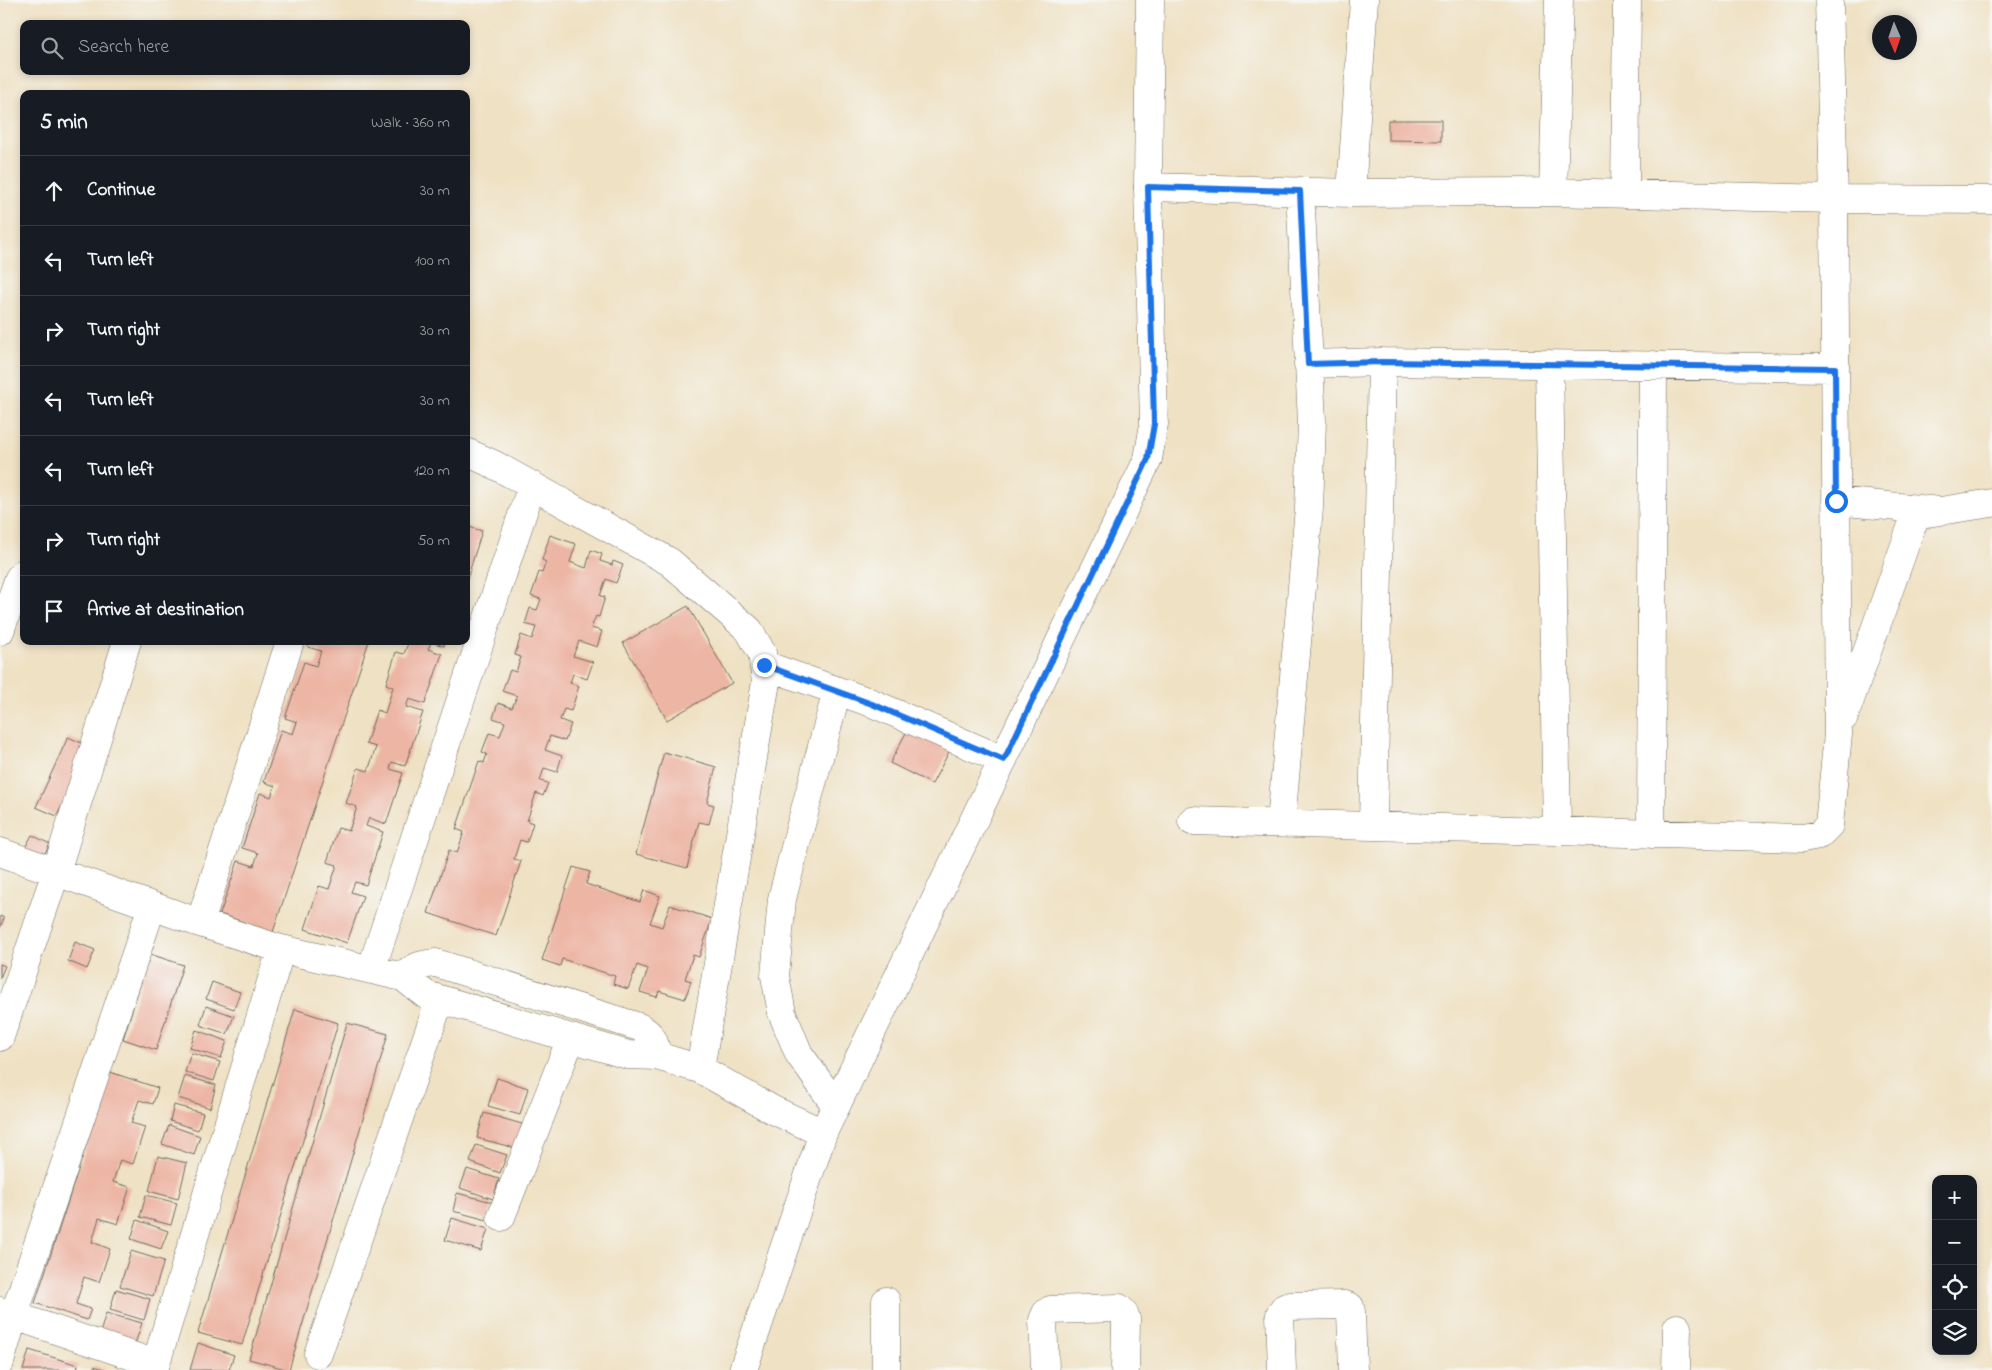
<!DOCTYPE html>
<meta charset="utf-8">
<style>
:root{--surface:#171b24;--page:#20242c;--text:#f1f3f6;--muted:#9ea1a6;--line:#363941}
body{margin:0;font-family:"Indie Flower",sans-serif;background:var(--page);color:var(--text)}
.controls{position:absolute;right:15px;bottom:15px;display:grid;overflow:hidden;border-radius:10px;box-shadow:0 2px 8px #0003}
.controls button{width:45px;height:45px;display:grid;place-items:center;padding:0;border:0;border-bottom:1px solid var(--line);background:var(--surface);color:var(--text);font:25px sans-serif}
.compass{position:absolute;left:1872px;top:15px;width:45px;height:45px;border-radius:50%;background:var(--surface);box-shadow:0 2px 8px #0003;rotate:178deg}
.stop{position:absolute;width:15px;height:15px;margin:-11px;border:4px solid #1a73e8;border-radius:50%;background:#fff}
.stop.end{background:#1a73e8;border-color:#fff;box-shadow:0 1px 5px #0008}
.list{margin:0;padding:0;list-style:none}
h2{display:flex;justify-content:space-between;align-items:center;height:65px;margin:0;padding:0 20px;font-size:21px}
h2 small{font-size:16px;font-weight:400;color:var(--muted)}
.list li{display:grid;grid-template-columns:32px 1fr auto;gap:15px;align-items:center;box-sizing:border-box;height:70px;padding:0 20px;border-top:1px solid var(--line)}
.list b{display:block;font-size:19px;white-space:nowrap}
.list em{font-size:16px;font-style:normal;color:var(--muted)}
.icon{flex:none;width:28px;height:28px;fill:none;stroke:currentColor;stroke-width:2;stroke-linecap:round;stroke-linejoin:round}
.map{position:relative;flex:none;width:1992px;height:1370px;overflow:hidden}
.search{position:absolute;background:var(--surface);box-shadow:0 2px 8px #0003;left:20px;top:20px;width:450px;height:55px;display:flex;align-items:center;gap:12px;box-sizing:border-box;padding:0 18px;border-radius:10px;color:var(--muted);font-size:19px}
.panel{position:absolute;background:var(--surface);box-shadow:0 2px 8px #0003;left:20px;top:90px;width:450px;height:555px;border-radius:10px}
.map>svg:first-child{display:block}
.building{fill:#edb5a4}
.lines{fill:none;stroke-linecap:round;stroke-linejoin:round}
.street-casing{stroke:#706b60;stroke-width:29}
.secondary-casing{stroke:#706b60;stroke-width:29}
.street{stroke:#fff;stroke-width:28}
.secondary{stroke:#fff;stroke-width:28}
.route{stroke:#1a73e8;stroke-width:6}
</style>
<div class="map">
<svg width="1992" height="1370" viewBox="0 0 1992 1370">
<rect width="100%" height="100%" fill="#f6f6f2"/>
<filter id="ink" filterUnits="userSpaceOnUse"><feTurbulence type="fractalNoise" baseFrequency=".02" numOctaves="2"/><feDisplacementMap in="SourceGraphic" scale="10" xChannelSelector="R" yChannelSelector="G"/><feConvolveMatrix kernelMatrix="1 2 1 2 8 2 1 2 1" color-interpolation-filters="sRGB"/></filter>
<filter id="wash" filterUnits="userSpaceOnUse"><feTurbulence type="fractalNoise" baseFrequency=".0096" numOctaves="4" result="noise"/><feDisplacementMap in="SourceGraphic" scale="20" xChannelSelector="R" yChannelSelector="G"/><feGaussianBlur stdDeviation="1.12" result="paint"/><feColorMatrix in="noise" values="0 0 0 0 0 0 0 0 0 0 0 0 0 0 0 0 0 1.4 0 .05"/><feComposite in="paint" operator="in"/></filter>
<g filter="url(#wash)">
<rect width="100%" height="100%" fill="#efe1c3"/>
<g id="blocks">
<!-- building -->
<path class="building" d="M1388 120H1441V141L1388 140Z
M466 526 482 531 467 579 466 578Z
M550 535 576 544 570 562 586 568 591 550 602 554 600 561 612 565 613 561 623 565 616 583 606 579 600 596 605 597 599 617 596 616 591 628 602 631 597 647 579 641 573 656 593 662 587 679 573 674 570 683 579 686 571 711 564 709 560 720 571 724 565 741 550 736 545 750 562 756 557 772 544 768 540 781 548 783 543 796 536 793 527 821 533 823 527 842 520 840 514 859 521 861 496 936 428 913 449 850 457 853 464 832 456 829 479 761 484 763 487 754 482 752 489 733 500 736 505 722 493 718 498 703 512 708 517 696 502 691 510 670 516 672 521 657 515 655 521 635 532 639 536 627 525 624 530 608 537 610 541 599 531 596 539 572 542 573 546 562 542 560Z
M688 606 732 683 667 720 623 643Z
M310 641H369L273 932 220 914 238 861 254 866 258 853 242 848 260 793 271 797 275 786 264 782 281 730 293 734 297 722 285 718 304 662 316 666 321 651 308 647Z
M409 641H445L444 646 431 642 428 649 442 654 425 704 409 699 406 707 423 712 405 766 392 762 390 769 403 773 386 824 369 818 366 826 383 832 366 885 355 882 351 892 363 896 347 943 305 929 319 886 329 889 337 865 327 862 338 828 349 831 357 807 346 803 358 768 368 771 376 747 366 744 377 710 385 713 393 687 386 684 396 652 404 654Z
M909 727 951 748 932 784 890 763Z
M68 737 89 746 57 816 36 807Z
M664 752 716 767 707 803 714 805 709 824 699 822 687 868 636 854Z
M32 835 50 844 40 862 22 853Z
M573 867 590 872 586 884 640 902 644 890 660 896 650 923 662 927 670 905 712 919 699 957 693 955 685 979 691 981 685 999 659 991 657 997 640 992 648 969 637 965 628 989 613 984 615 976 562 959 560 966 542 960Z
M0 916 4 918 0 928Z
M75 942 95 950 87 969 68 961Z
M150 954 183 965 156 1050 123 1039Z
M0 964 5 966 0 978Z
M212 982 240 992 234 1009 206 999Z
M206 1006 234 1016 227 1034 200 1025Z
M295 1009 338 1023 242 1345 198 1333Z
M347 1023 388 1034 289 1370 249 1359Z
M196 1030 227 1041 221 1058 190 1048Z
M191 1053 220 1062 214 1081 185 1072Z
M110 1072 158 1088 153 1104 139 1100 131 1123 145 1127 133 1164 120 1160 113 1182 130 1187 118 1224 99 1218 92 1242 110 1249 99 1282 84 1277 76 1304 91 1309 87 1320 35 1303Z
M185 1076 216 1085 210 1108 178 1098Z
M497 1078 528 1088 520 1115 488 1106Z
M174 1105 203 1113 198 1130 170 1121Z
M484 1113 522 1124 515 1148 477 1138Z
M169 1125 200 1136 194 1155 162 1144Z
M476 1145 507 1155 500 1173 470 1162Z
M158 1156 187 1163 178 1199 149 1191Z
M467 1169 499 1179 493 1199 460 1188Z
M457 1193 492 1202 487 1220 453 1211Z
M146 1195 177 1203 171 1225 140 1217Z
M452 1218 488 1229 481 1251 445 1240Z
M137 1220 168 1231 161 1249 131 1239Z
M131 1251 164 1261 153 1296 120 1286Z
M116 1289 150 1299 144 1320 110 1310Z
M106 1313 142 1323 135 1344 100 1333Z
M198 1343 234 1355 229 1370H190Z
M29 1350 78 1365 77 1370H23Z
M94 1366 107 1370H93Z"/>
</g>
</g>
<g filter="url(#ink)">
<use href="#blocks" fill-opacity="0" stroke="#706b60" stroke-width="1"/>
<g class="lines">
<defs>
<path id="street" d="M1148 187 1351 193 1553 192 1834 199 1992 200
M1553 192 1559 0
M1351 193 1364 0
M1625 194 1627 0
M1308 364 1382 362 1835 368
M1549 364 1557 831
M466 452 493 464 670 562 749 630 762 653 766 682 700 1069
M1836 501 1940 511
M0 631 19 578 24 573
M764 665 872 703 1003 760
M1844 717 1912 525 1918 517 1927 513 1992 503
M1192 821 1803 838 1819 835 1829 825 1838 734 1834 199 1829 0
M1281 823 1309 508 1312 421 1300 191
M1373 826 1382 362
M1651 834 1653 365
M0 852 200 923 281 949
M200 923 290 641
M371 970 532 485
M403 977C413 967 421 964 436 963L639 1027C652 1034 655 1041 657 1056
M0 1037 56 872 127 641
M836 1106 799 1054 782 1013 775 976 782 899 800 828 837 691
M501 1217 571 1038
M0 1311 156 1364
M318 1354 440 999
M0 1362 14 1315 152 906
M154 1370 281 949 403 977 426 995 628 1055 657 1056 700 1069 773 1110 823 1133
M886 1370V1301
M1045 1370 1043 1320 1046 1313 1050 1310 1119 1308 1124 1313 1126 1319 1125 1370
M1282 1370 1280 1314 1284 1308 1290 1306 1345 1305 1350 1307 1351 1312 1353 1370
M1676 1370 1677 1328"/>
<path id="secondary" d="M743 1370 823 1133 1148 459 1154 424 1148 187 1150 0"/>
</defs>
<!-- street casing -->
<use href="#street" class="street-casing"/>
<!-- secondary casing -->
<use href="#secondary" class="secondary-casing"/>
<!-- street -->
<use href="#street" class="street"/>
<!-- secondary -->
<use href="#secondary" class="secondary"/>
</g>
</g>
<g class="lines" filter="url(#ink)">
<!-- route -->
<path class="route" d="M764 665 872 704 1004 760 1148 459 1154 424 1148 187 1300 191 1308 364 1382 362 1835 368 1836 501"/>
</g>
</svg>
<div class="controls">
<button>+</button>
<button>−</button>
<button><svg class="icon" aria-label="locate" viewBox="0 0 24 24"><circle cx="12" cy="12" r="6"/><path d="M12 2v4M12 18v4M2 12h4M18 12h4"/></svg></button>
<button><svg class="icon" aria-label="layers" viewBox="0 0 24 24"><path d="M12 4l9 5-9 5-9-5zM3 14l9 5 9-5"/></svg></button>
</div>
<svg class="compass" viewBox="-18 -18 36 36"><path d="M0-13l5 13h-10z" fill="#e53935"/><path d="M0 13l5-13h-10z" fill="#9ea1a6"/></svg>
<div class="stop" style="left:1836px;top:501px"></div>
<div class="stop end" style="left:764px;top:665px"></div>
<div class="search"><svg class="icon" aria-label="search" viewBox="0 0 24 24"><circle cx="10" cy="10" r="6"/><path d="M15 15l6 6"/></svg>Search here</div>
<section class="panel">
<h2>5 min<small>Walk · 360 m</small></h2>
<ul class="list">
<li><svg class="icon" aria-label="ahead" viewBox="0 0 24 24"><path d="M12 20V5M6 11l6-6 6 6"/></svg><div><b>Continue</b></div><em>30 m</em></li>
<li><svg class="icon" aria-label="left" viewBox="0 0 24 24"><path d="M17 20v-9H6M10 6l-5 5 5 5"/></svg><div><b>Turn left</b></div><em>100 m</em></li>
<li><svg class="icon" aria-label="right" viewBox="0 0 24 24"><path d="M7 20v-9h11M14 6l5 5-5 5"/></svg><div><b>Turn right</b></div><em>30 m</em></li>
<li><svg class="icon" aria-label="left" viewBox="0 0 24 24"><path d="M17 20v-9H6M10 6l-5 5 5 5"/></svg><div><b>Turn left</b></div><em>30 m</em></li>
<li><svg class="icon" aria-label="left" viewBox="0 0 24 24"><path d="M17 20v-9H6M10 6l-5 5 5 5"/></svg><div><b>Turn left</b></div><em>120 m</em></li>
<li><svg class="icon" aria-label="right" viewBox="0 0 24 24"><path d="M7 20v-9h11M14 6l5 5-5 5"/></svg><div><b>Turn right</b></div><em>50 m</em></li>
<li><svg class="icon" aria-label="arrive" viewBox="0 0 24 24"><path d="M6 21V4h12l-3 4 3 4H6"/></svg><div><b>Arrive at destination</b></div></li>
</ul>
</section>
</div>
